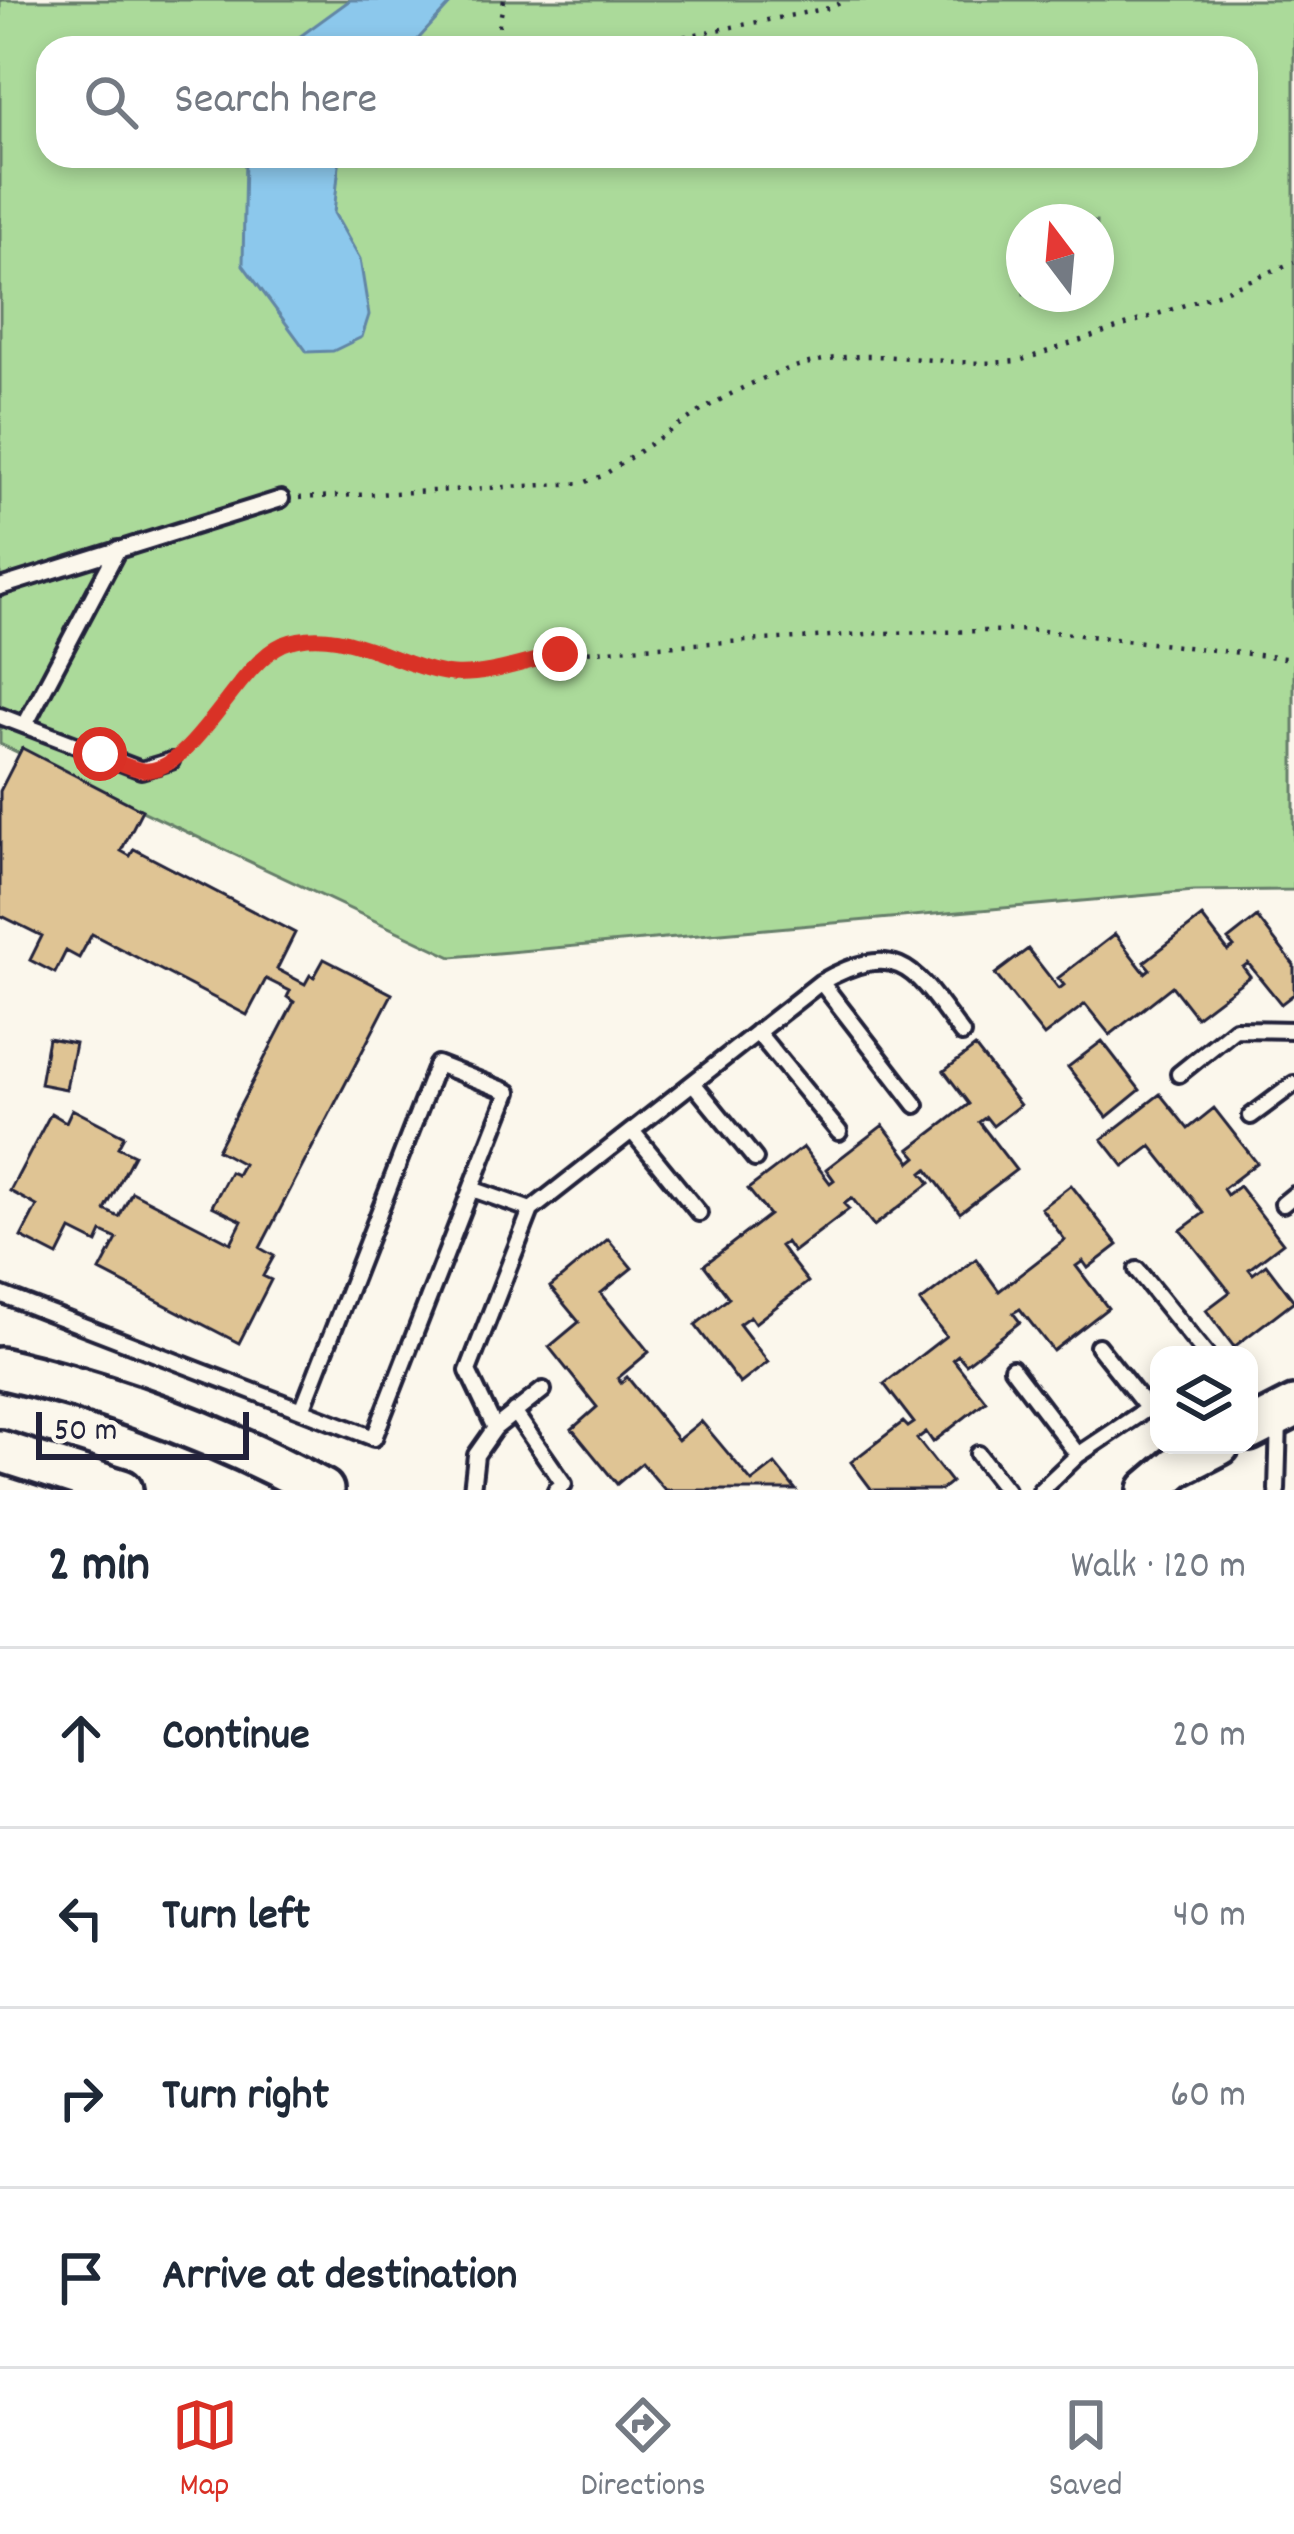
<!DOCTYPE html>
<meta charset="utf-8">
<style>
:root{--surface:#fff;--page:#f6f6f7;--text:#1f2937;--muted:#747a83;--line:#e0e1e3;--accent:#d93025}
body{margin:0;font-family:Dekko,sans-serif;background:var(--page);color:var(--text)}
.controls{position:absolute;right:36px;bottom:36px;display:grid;overflow:hidden;border-radius:24px;box-shadow:0 6px 18px #0003}
.controls button{width:108px;height:108px;display:grid;place-items:center;padding:0;border:0;border-bottom:3px solid var(--line);background:var(--surface);color:var(--text);font:60px sans-serif}
.compass{position:absolute;left:1006px;top:204px;width:108px;height:108px;border-radius:50%;background:var(--surface);box-shadow:0 6px 18px #0003;rotate:344deg}
.scale{position:absolute;left:36px;bottom:30px;width:213px;box-sizing:border-box;padding-left:12px;border:6px solid #22223b;border-top:0;font-size:33px;line-height:42px;white-space:nowrap;color:#22223b;-webkit-text-stroke:9px #fbf7ec;paint-order:stroke}
.stop{position:absolute;width:36px;height:36px;margin:-27px;border:9px solid #d93025;border-radius:50%;background:#fff}
.stop.end{background:#d93025;border-color:#fff;box-shadow:0 3px 12px #0008}
.list{margin:0;padding:0;list-style:none}
h2{display:flex;justify-content:space-between;align-items:center;height:156px;margin:0;padding:0 48px;font-size:51px}
h2 small{font-size:39px;font-weight:400;color:var(--muted)}
.list li{display:grid;grid-template-columns:78px 1fr auto;gap:36px;align-items:center;box-sizing:border-box;height:180px;padding:0 48px;border-top:3px solid var(--line)}
.list b{display:block;font-size:45px;white-space:nowrap}
.list em{font-size:39px;font-style:normal;color:var(--muted)}
.icon{flex:none;width:66px;height:66px;fill:none;stroke:currentColor;stroke-width:2;stroke-linecap:round;stroke-linejoin:round}
.map{position:relative;flex:none;width:1294px;height:1490px;overflow:hidden}
.search{position:absolute;background:var(--surface);box-shadow:0 6px 18px #0003;left:36px;right:36px;top:36px;height:132px;display:flex;align-items:center;gap:30px;box-sizing:border-box;padding:0 42px;border-radius:36px;color:var(--muted);font-size:45px}
.sheet{height:876px;background:var(--surface)}
nav{display:flex;justify-content:space-around;align-items:center;box-sizing:border-box;height:168px;border-top:3px solid var(--line);background:var(--surface);font-size:33px;color:var(--muted)}
nav a{display:grid;justify-items:center;gap:6px}
nav .on{color:var(--accent)}
.map>svg:first-child{display:block}
.green{fill:#abda9a;stroke:#667e6a;stroke-width:3;fill-rule:evenodd}
.water{fill:#8cc8ec;stroke:#6286a5;stroke-width:3}
.building{fill:#dfc494;stroke:#22223b;stroke-width:3}
.lines{fill:none;stroke-linecap:round;stroke-linejoin:round}
.lane-casing{stroke:#22223b;stroke-width:22}
.secondary-casing{stroke:#22223b;stroke-width:48}
.path{stroke:#22223b;stroke-width:4.5;stroke-dasharray:3 9;stroke-linecap:butt}
.lane{stroke:#fbf7ec;stroke-width:14}
.secondary{stroke:#fbf7ec;stroke-width:39}
.route{stroke:#d93025;stroke-width:15}
</style>
<div class="map">
<svg width="1294" height="1490" viewBox="0 0 1294 1490">
<rect width="100%" height="100%" fill="#fbf7ec"/>
<filter id="ink" filterUnits="userSpaceOnUse"><feTurbulence type="fractalNoise" baseFrequency=".00833" numOctaves="2"/><feDisplacementMap in="SourceGraphic" scale="24" xChannelSelector="R" yChannelSelector="G"/><feConvolveMatrix kernelMatrix="1 2 1 2 8 2 1 2 1" color-interpolation-filters="sRGB"/></filter>
<g filter="url(#ink)">
<!-- green -->
<path class="green" d="M0 0H1294V890L1194 891 452 957 0 744ZM48 48H1246V156H48ZM1024 222H1096V294H1024Z"/>
<!-- water -->
<path class="water" d="M350 0H454L410 48H284Z
M245 156H340L334 213 360 259 369 315 362 337 333 351 307 352 243 265Z"/>
<!-- building -->
<path class="building" d="M22 748 142 810 121 851 130 856 134 849 295 933 277 969 305 984 310 975 314 977 324 959 392 994 260 1248 274 1256 263 1276 271 1280 239 1343 100 1271 117 1239 102 1232 97 1243 71 1230 58 1256 21 1237 37 1206 10 1191 51 1113 66 1122 72 1109 124 1136 118 1147 134 1155 105 1210 119 1217 132 1192 231 1243 242 1221 212 1206 230 1172 237 1175 243 1164 217 1150 294 1002 287 997 290 991 266 979 247 1015 92 934 79 958 66 951 55 973 30 960 42 936 0 915V791Z
M1202 917 1228 951 1234 947 1228 940 1257 917 1294 965V994L1281 1004 1248 963 1243 967 1250 976 1196 1017 1172 986 1110 1035 1085 1004 1044 1036 995 974 1028 949 1059 989 1064 985 1058 978 1115 934 1145 973 1150 969 1144 962Z
M48 1038 75 1043 66 1089 40 1084Z
M1102 1041 1140 1090 1107 1117 1068 1067Z
M975 1047 1020 1105 993 1126 986 1117 979 1122 1016 1170 960 1213 927 1169 922 1173 930 1183 874 1226 852 1198 844 1204 849 1209 793 1252 786 1242 780 1246 808 1282 755 1323 750 1316 739 1324 768 1362 740 1384 695 1325 729 1298 704 1265 769 1215 748 1189 803 1147 830 1183 834 1180 826 1169 883 1125 911 1162 917 1157 910 1149 969 1104 944 1071Z
M1160 1094 1188 1129 1214 1108 1257 1163 1223 1189 1227 1195 1239 1186 1283 1243 1249 1269 1253 1274 1266 1264 1294 1301 1234 1347 1206 1310 1230 1292 1181 1230 1204 1213 1151 1146 1124 1167 1102 1139Z
M1071 1185 1118 1245 1088 1268 1083 1261 1076 1266 1108 1308 1053 1351 1020 1309 1013 1313 1020 1322 966 1364 958 1355 953 1359 986 1401 933 1442 926 1432 917 1439 951 1482 941 1490H872L851 1462 903 1422 908 1427 914 1423 884 1384 946 1336 920 1302 976 1259 999 1291 1065 1240 1041 1208Z
M608 1239 632 1268 601 1293 649 1352 618 1378 621 1382 627 1377 678 1440 701 1421 752 1482 775 1464 796 1490H665L642 1463 617 1484 572 1429 597 1407 549 1347 579 1322 550 1287Z"/>
<g class="lines">
<defs>
<path id="lane" d="M0 587 281 499
M0 716 141 770 171 761
M25 725 118 549
M821 982 916 1105
M757 1032 839 1132
M1179 1074 1235 1029 1294 1030
M693 1083 755 1159
M1251 1116 1294 1084
M632 1131 699 1213
M472 1189 531 1210 468 1371 495 1428 476 1455 472 1490
M1283 1204 1294 1195
M531 1210 821 982C901 937 916 972 962 1034
M1137 1270 1206 1355
M0 1294 374 1438 509 1092 437 1064 302 1410
M1098 1346 1148 1409
M1012 1368 1078 1455
M514 1412 564 1484 556 1490
M495 1428 543 1390
M978 1454 1006 1490
M1041 1490 1078 1455 1159 1401
M1277 1490 1279 1420"/>
<path id="secondary" d="M0 1368C114 1394 221 1435 323 1490
M1249 1430 1294 1407
M0 1451 122 1490
M1149 1490 1176 1467 1219 1445"/>
</defs>
<!-- lane casing -->
<use href="#lane" class="lane-casing"/>
<!-- secondary casing -->
<use href="#secondary" class="secondary-casing"/>
<!-- path -->
<path class="path" d="M504 0 499 24 504 48
M625 48 829 8 847 0
M299 498 583 483 602 476C683 424 764 356 866 356 918 356 970 368 1022 360L1217 294 1294 262
M186 747 256 662 276 647 302 637 340 641 458 675 560 654 643 647 883 633 1035 630 1294 659"/>
<!-- lane -->
<use href="#lane" class="lane"/>
<!-- secondary -->
<use href="#secondary" class="secondary"/>
</g>
</g>
<g class="lines" filter="url(#ink)">
<!-- route -->
<path class="route" d="M100 754C113 759 129 769 143 770 192 775 237 664 283 644 340 621 397 668 452 674 486 677 527 661 560 654"/>
</g>
</svg>
<div class="controls">
<button><svg class="icon" aria-label="layers" viewBox="0 0 24 24"><path d="M12 4l9 5-9 5-9-5zM3 14l9 5 9-5"/></svg></button>
</div>
<svg class="compass" viewBox="-18 -18 36 36"><path d="M0-13l5 13h-10z" fill="#e53935"/><path d="M0 13l5-13h-10z" fill="#747a83"/></svg>
<div class="scale">50 m</div>
<div class="stop" style="left:100px;top:754px"></div>
<div class="stop end" style="left:560px;top:654px"></div>
<div class="search"><svg class="icon" aria-label="search" viewBox="0 0 24 24"><circle cx="10" cy="10" r="6"/><path d="M15 15l6 6"/></svg>Search here</div>
</div>
<section class="sheet">
<h2>2 min<small>Walk · 120 m</small></h2>
<ul class="list">
<li><svg class="icon" aria-label="ahead" viewBox="0 0 24 24"><path d="M12 20V5M6 11l6-6 6 6"/></svg><div><b>Continue</b></div><em>20 m</em></li>
<li><svg class="icon" aria-label="left" viewBox="0 0 24 24"><path d="M17 20v-9H6M10 6l-5 5 5 5"/></svg><div><b>Turn left</b></div><em>40 m</em></li>
<li><svg class="icon" aria-label="right" viewBox="0 0 24 24"><path d="M7 20v-9h11M14 6l5 5-5 5"/></svg><div><b>Turn right</b></div><em>60 m</em></li>
<li><svg class="icon" aria-label="arrive" viewBox="0 0 24 24"><path d="M6 21V4h12l-3 4 3 4H6"/></svg><div><b>Arrive at destination</b></div></li>
</ul>
</section>
<nav>
<a class="on"><svg class="icon" aria-label="map" viewBox="0 0 24 24"><path d="M3 6l6-2 6 2 6-2v14l-6 2-6-2-6 2zM9 4v14M15 6v14"/></svg>Map</a>
<a><svg class="icon" aria-label="directions" viewBox="0 0 24 24"><path d="M12 3l9 9-9 9-9-9zM9 14v-3h6M13 9l2 2-2 2"/></svg>Directions</a>
<a><svg class="icon" aria-label="saved" viewBox="0 0 24 24"><path d="M7 4h10v16l-5-4-5 4z"/></svg>Saved</a>
</nav>
